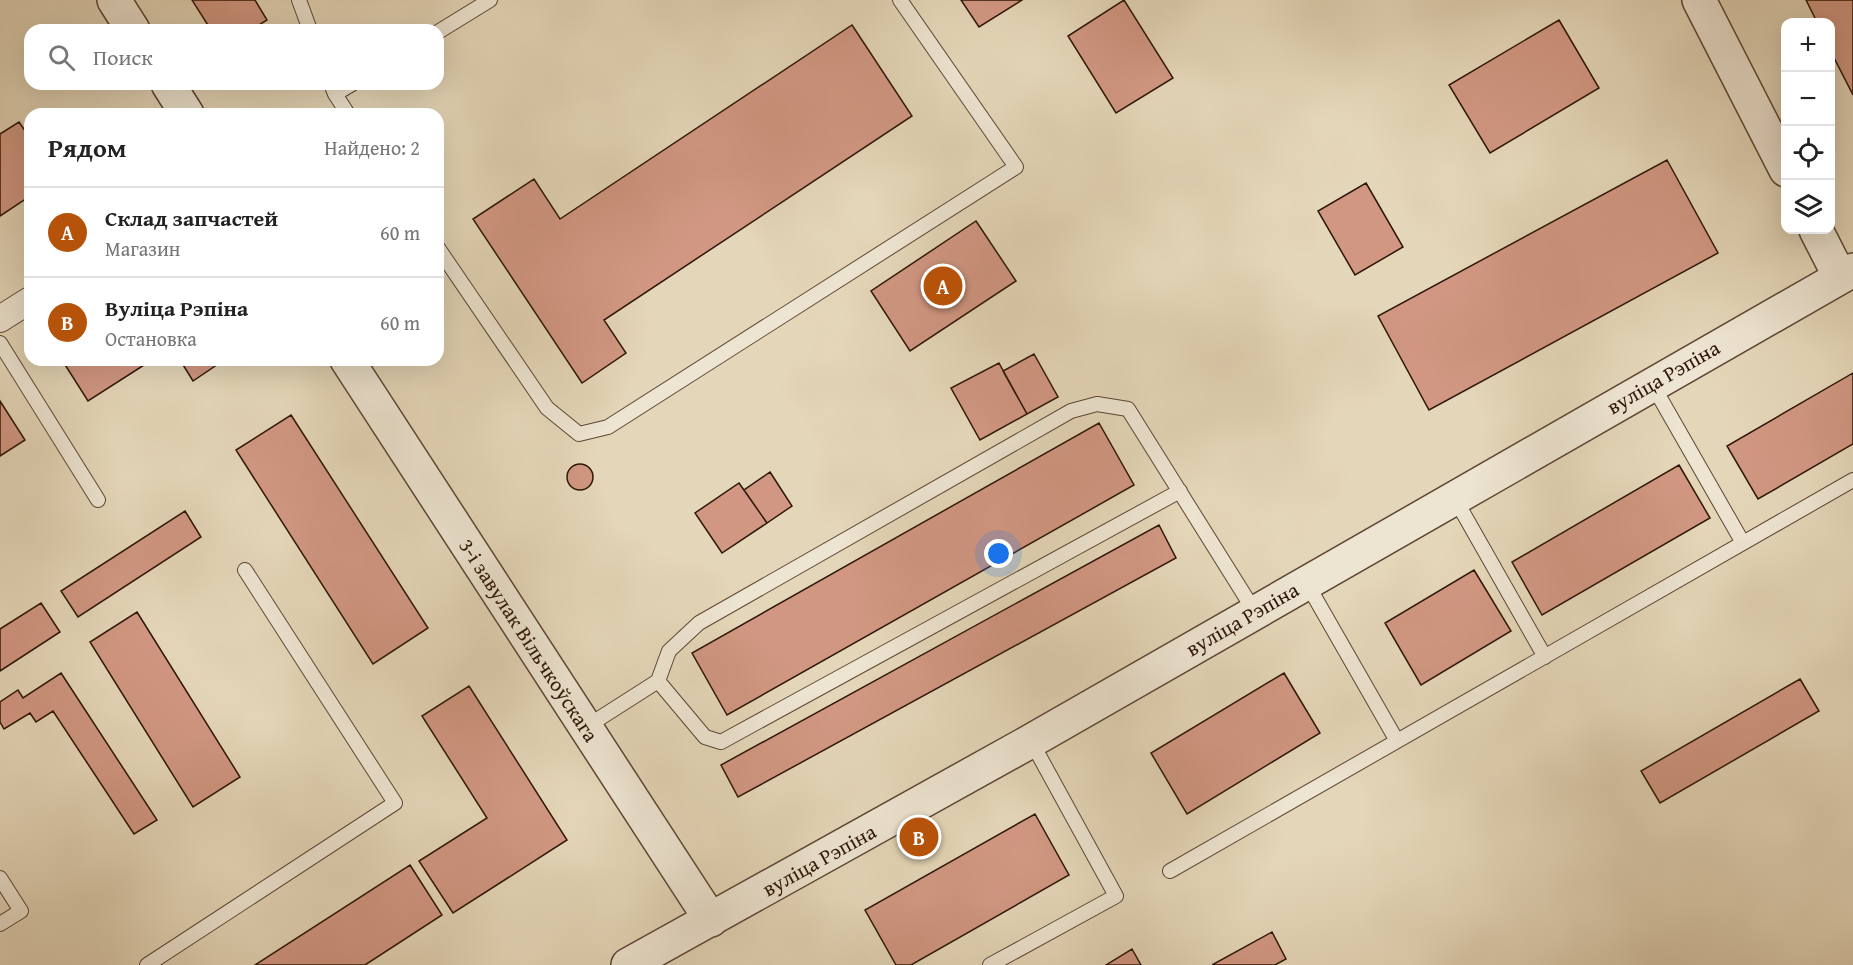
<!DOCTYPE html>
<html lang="ru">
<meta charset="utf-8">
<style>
:root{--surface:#fff;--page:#f2f2f2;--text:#222;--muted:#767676;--line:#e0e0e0;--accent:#b45309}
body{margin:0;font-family:"Gentium Book Plus",serif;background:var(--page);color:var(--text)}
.controls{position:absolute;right:18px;top:18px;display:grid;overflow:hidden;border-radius:12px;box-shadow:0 6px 24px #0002}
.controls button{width:54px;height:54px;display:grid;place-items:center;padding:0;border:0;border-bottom:2px solid var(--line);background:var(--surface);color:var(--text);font:30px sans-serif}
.you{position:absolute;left:999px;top:554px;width:21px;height:21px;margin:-15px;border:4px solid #fff;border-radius:50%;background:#1a73e8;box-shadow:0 0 0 9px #1a73e833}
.badge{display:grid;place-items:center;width:39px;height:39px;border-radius:50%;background:var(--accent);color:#fff;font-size:20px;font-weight:700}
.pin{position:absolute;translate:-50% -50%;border:3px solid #fff;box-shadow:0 2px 6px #0006}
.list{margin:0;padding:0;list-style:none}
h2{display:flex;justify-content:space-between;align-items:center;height:78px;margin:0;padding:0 24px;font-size:26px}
h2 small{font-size:20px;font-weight:400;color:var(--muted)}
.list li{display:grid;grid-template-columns:39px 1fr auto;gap:18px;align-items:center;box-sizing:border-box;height:90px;padding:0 24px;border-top:2px solid var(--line)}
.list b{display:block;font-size:22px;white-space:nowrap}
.list p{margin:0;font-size:20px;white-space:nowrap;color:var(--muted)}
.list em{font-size:20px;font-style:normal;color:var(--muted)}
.icon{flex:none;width:33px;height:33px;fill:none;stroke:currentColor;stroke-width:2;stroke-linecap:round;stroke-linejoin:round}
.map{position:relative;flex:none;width:1853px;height:965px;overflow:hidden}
.search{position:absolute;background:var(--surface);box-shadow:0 6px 24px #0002;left:24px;top:24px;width:420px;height:66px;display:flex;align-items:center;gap:15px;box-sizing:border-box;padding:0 21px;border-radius:18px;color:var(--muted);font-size:22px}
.panel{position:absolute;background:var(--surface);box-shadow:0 6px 24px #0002;left:24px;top:108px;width:420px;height:258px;border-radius:18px}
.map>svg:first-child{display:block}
.building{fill:#d19782;stroke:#2e1607;stroke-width:1.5}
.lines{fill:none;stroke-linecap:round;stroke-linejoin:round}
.service-casing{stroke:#5c4633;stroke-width:16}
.minor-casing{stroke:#5c4633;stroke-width:28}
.tertiary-casing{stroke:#5c4633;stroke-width:36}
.service{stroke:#ede4d1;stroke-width:14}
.minor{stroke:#ede4d1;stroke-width:26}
.tertiary{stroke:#ede4d1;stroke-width:33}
.labels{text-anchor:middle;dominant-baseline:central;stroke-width:4.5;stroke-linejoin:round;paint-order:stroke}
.street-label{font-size:21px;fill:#2e1607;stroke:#ede4d1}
</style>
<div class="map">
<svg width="1853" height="965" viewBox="0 0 1853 965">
<rect width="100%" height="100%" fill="#e4d6b8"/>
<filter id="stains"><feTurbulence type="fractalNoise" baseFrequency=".00333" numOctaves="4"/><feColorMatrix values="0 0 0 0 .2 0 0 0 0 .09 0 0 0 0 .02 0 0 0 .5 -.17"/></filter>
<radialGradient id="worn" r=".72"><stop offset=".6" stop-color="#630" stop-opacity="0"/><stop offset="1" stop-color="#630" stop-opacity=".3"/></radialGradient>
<!-- building -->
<path class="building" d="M192 0H255L267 20 251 30H211Z
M961 0H1022L979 27Z
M1124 0 1173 78 1116 113 1068 36Z
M1806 0H1853V95L1830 50V22H1817Z
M1559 20 1599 88 1490 153 1449 85Z
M852 25 912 116 604 320 626 353 582 383 473 219 534 179 560 219Z
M19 122 30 138V196L0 216V134Z
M1667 160 1718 253 1429 410 1378 316Z
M1366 183 1403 247 1355 275 1318 211Z
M976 221 1016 281 910 351 871 291Z
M1034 354 1058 397 1027 414 1003 371Z
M62 360H152L88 401Z
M180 360H224L193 381Z
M999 363 1027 414 980 440 951 388Z
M1853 373V444L1758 499 1727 446Z
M0 401 25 440 0 456Z
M291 415 428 628 373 664 236 450Z
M1099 423 1134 485 727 715 692 653Z
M567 477a13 13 0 1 1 26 0a13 13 0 1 1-26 0Z
M1679 465 1710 518 1542 615 1512 562Z
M770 472 792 506 767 523 744 490Z
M739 483 767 523 722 553 695 513Z
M185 511 201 537 78 617 61 591Z
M1159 525 1176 558 738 797 721 765Z
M1474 570 1511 631 1421 685 1385 623Z
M41 603 60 632 0 671V629Z
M137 612 240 777 193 807 90 642Z
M61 673 157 820 134 834 53 711 36 722 30 713 4 729 0 722V702L18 690 23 698Z
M1284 673 1320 733 1187 814 1151 753Z
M1800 679 1819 711 1660 803 1641 771Z
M469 686 567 840 453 913 419 861 487 818 422 716Z
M1035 814 1069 875 911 965H896L865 910Z
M410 865 442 915 365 965H255Z
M1272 932 1286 959 1275 965H1212Z
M1132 949 1141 965H1106Z"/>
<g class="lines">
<defs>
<path id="service" d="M299 0 310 30
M438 32 490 0
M331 84 335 94 348 114
M335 94 352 84
M438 248 547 408 579 434 608 427 1016 167 900 0
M0 343 98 500
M1652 384 1743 543
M1454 497 1545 657
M1306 582 1397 741
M658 681 705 737 721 742 1180 491
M586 727 658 681 669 651 699 623 1071 411 1097 404 1128 409 1255 612
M1170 871 1853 480
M0 878 21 911 0 924
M147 965 395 803 245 570
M990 965 1116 896 1031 741"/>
<path id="minor" d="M0 319 30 300"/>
<path id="tertiary" d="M114 0 133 30
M1699 0 1786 170
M168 84 187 114
M1816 230 1840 277
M347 360 711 920
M628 965 1031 741 1853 270"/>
</defs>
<!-- service casing -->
<use href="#service" class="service-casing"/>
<!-- minor casing -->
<use href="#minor" class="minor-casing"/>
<!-- tertiary casing -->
<use href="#tertiary" class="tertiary-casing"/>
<!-- service -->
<use href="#service" class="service"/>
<!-- minor -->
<use href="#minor" class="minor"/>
<!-- tertiary -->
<use href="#tertiary" class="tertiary"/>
</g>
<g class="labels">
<!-- street labels -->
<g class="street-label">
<text transform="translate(1663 377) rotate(-30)">вуліца Рэпіна</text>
<text transform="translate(1242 619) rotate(-30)">вуліца Рэпіна</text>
<text transform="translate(529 640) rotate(57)">3-і завулак Вільчкоўскага</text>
<text transform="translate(819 860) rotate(-29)">вуліца Рэпіна</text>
</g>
</g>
<rect width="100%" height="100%" filter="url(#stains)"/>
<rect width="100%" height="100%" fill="url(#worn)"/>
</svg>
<div class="controls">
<button>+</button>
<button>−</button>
<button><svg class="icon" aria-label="locate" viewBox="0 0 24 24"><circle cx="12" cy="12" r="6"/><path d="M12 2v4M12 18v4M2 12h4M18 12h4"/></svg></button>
<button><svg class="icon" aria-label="layers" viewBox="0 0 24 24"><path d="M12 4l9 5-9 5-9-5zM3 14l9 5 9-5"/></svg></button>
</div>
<div class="you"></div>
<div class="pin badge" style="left:943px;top:286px">A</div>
<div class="pin badge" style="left:919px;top:837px">B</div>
<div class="search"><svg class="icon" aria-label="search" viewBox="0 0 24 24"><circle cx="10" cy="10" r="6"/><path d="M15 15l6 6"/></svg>Поиск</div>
<section class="panel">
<h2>Рядом<small>Найдено: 2</small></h2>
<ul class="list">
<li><span class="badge">A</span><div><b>Склад запчастей</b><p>Магазин</p></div><em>60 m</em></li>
<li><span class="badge">B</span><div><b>Вуліца Рэпіна</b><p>Остановка</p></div><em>60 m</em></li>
</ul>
</section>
</div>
